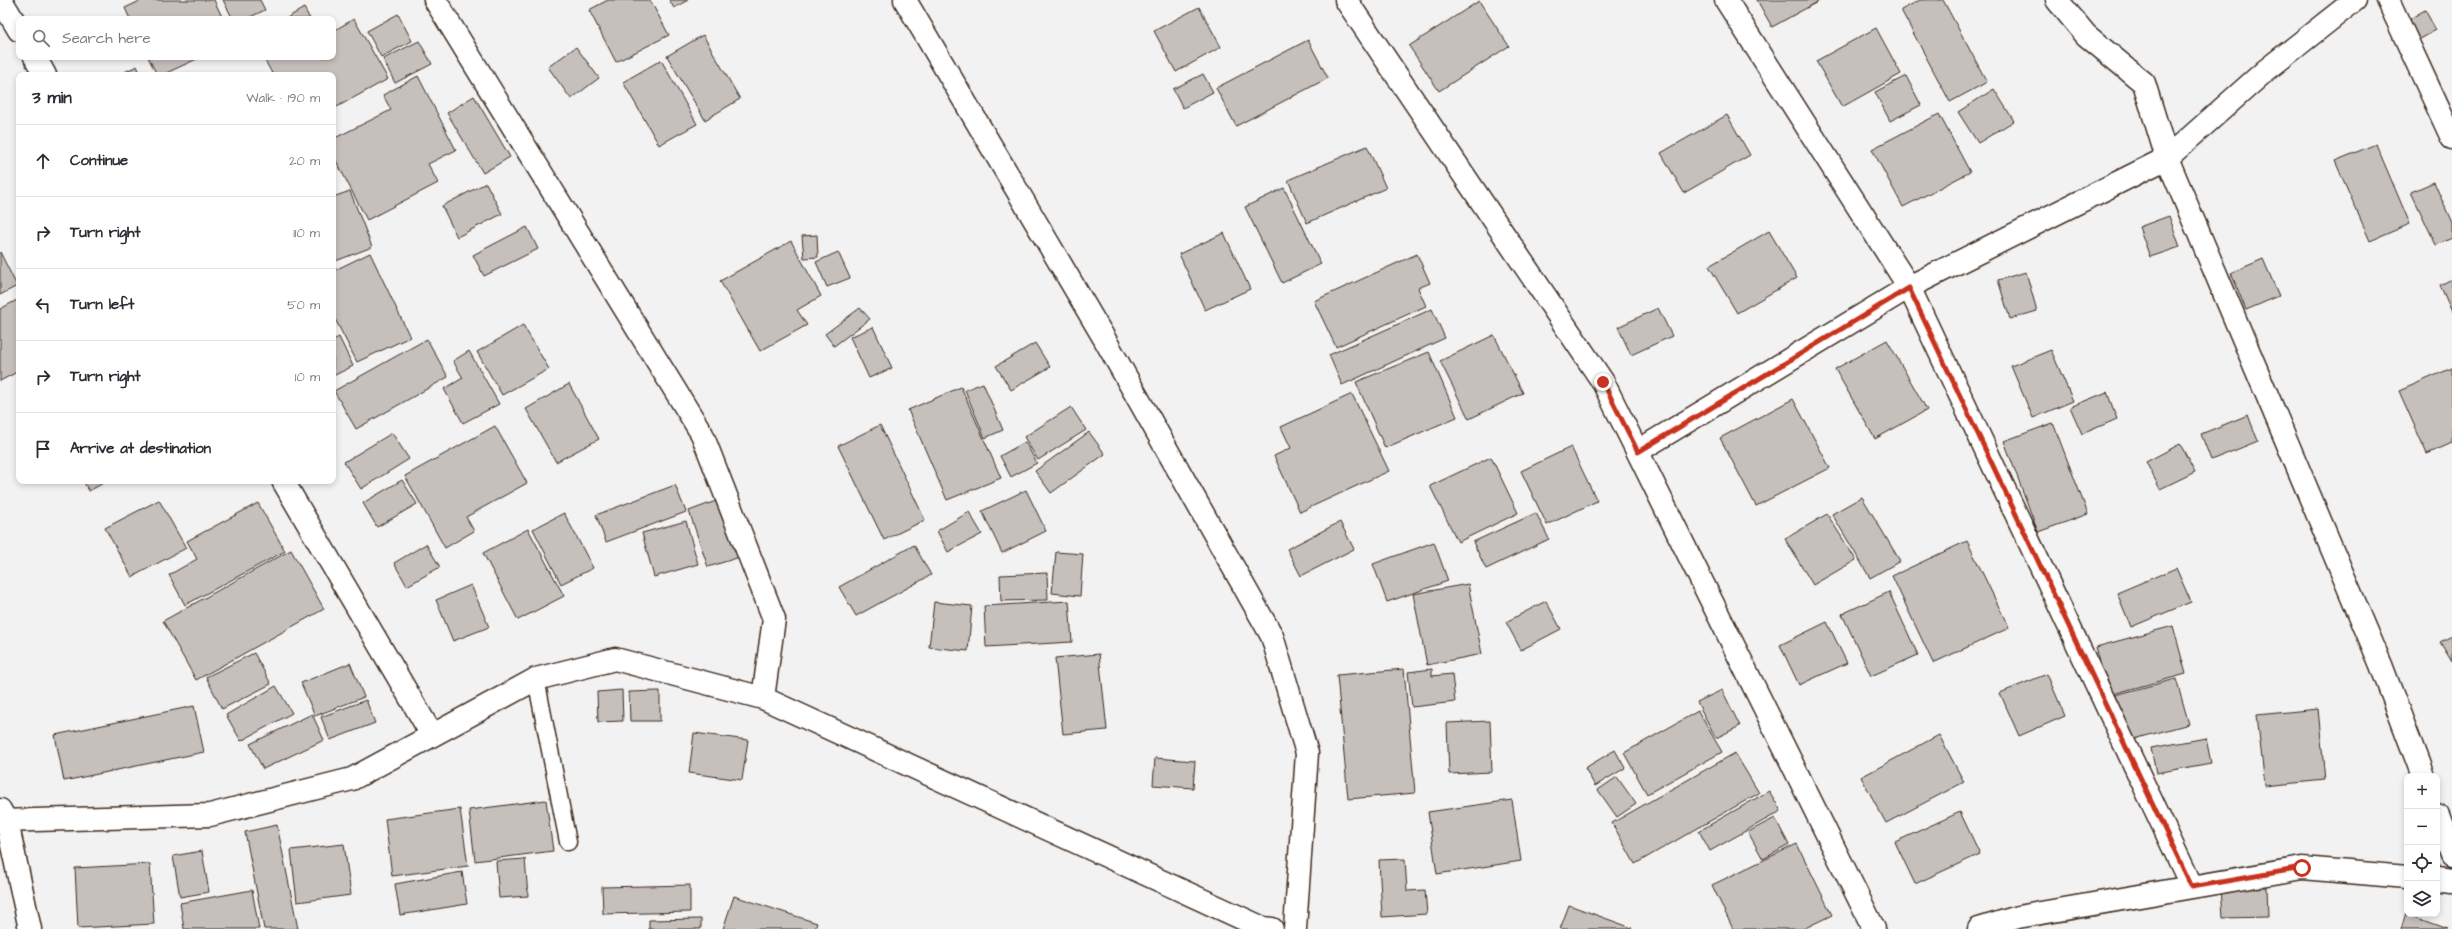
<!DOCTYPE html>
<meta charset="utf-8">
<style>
:root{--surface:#fff;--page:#f7f7f7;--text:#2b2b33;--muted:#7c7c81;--line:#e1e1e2}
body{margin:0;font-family:"Architects Daughter",sans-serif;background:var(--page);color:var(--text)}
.controls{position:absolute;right:12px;bottom:12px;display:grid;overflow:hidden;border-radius:8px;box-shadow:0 2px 6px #0003}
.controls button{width:36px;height:36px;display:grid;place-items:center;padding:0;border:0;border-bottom:1px solid var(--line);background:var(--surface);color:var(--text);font:20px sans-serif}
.stop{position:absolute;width:12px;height:12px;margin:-9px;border:3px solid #c8321e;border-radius:50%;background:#fff}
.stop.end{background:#c8321e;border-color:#fff;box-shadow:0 1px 4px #0008}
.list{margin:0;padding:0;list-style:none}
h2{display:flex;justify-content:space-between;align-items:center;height:52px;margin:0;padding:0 16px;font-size:17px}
h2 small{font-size:13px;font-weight:400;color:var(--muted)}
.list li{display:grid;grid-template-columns:26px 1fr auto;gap:12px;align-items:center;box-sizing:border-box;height:72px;padding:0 16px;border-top:1px solid var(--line)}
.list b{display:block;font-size:15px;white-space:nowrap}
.list em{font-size:13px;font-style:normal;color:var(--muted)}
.icon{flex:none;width:22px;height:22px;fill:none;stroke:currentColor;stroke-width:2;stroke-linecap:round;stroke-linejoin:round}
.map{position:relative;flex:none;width:2452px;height:929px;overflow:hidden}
.search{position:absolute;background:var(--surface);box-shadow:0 2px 6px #0003;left:16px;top:16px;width:320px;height:44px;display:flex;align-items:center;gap:10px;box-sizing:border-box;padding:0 14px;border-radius:8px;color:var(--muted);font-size:15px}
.panel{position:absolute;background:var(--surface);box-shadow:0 2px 6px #0003;left:16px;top:72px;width:320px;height:412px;border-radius:8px}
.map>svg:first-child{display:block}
.building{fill:#c6c0bd;stroke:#3b2a1e}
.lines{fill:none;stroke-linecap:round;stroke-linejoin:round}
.lane-casing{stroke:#3b2a1e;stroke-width:19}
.street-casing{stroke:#3b2a1e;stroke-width:25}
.lane{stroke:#fff;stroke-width:16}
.street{stroke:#fff;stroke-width:22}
.route{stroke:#c8321e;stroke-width:5}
</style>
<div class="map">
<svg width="2452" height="929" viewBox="0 0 2452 929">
<rect width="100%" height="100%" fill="#f3f2f2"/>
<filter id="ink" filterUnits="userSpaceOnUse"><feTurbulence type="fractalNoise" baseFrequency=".025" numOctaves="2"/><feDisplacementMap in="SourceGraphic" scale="8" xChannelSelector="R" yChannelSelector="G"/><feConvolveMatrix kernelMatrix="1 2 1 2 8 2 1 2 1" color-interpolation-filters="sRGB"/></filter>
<g filter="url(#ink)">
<!-- building -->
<path class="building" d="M142 0H214L223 19H130L125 8Z
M223 0H260L265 10 246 19H233Z
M608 0H650L669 35 616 62 589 10Z
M669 0H688L674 8Z
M1757 0H1821L1772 27Z
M1920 0H1943L1987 82 1950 102 1901 10Z
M1479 1 1509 46 1439 91 1409 46Z
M1199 7 1221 47 1176 72 1154 31Z
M304 8 310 19H285Z
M2425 10 2436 30 2417 41 2406 21Z
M398 14 412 41 381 57 367 31Z
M354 19 388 79 333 109V75H273L263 57H333V31Z
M1876 28 1901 74 1842 107 1816 61Z
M703 35 740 99 705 120 667 56Z
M1308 40 1328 78 1236 126 1216 88Z
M419 41 432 64 395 83 383 59Z
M576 47 599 78 571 99 548 67Z
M148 57H201L162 75H157Z
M661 60 697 124 659 145 623 82Z
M137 66 141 75H118Z
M1203 74 1213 92 1183 108 1173 89Z
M418 76 456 150 428 164 438 183 367 220 333 155V139L391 110 383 95Z
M1906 76 1921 105 1890 121 1875 92Z
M1994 89 2014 121 1978 143 1958 112Z
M474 96 510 157 483 173 447 113Z
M1939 114 1970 172 1903 207 1872 149Z
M1727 115 1750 155 1684 193 1661 153Z
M2376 144 2410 224 2370 241 2335 161Z
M1367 146 1386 188 1307 223 1288 180Z
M2434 182 2452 223V238L2436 245 2411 192Z
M486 183 502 214 457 237 442 206Z
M1284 188 1321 264 1282 283 1245 207Z
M350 191 372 247 333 262V197Z
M2169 216 2180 247 2150 257 2139 227Z
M527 227 538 249 484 276 473 255Z
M1769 231 1797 278 1737 313 1709 266Z
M1224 233 1250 289 1205 310 1179 254Z
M817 235 818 257 804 258 802 236Z
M791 241 821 296 797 310 807 325 760 351 720 281Z
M0 252 17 286 0 295Z
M838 252 850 278 827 287 816 262Z
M370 253 410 337 357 362 333 315V271Z
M1417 254 1430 283 1418 288 1426 306 1336 347 1314 301Z
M2263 259 2279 296 2246 310 2231 273Z
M2026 272 2037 311 2010 319 1998 280Z
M2452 279V312L2440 285Z
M19 299V371L0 381V309Z
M860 308 870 319 834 346 825 334Z
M1658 308 1672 336 1631 355 1618 327Z
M1432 309 1445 338 1342 385 1329 355Z
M523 325 549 369 502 395 477 352Z
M873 327 892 368 869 378 850 337Z
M1494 335 1523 393 1469 419 1440 361Z
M339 337 353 366 333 376V340Z
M427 339 448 377 356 429 334 391Z
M1887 340 1927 410 1875 439 1835 369Z
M1035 343 1050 367 1011 390 996 366Z
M2051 350 2073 401 2033 418 2011 366Z
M469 351 499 404 463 423 444 389 463 378 453 361Z
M1429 352 1457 417 1385 448 1356 382Z
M2452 368V443L2427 454 2399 391Z
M983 383 1003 430 985 438 965 390Z
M569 384 599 439 556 462 526 409Z
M961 387 1001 478 947 500 908 410Z
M2107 392 2117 419 2082 434 2070 407Z
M1352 394 1389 471 1300 512 1274 456 1291 448 1281 427Z
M1793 399 1830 468 1756 506 1720 438Z
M1071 407 1086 430 1038 460 1024 437Z
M2248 415 2258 441 2211 460 2201 434Z
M2053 423 2088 514 2038 532 2004 441Z
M880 425 925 520 884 540 838 446Z
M495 426 527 483 466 517 474 531 445 548 405 476Z
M1089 432 1105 454 1051 493 1035 471Z
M392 433 409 459 361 489 344 462Z
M1025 442 1037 463 1011 477 1000 456Z
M2180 444 2195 472 2160 489 2146 462Z
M1571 447 1597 501 1547 525 1521 471Z
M1491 457 1518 513 1458 542 1430 486Z
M402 480 417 504 377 527 363 503Z
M83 481H107L89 491Z
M675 485 686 512 606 542 596 515Z
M1026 490 1046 531 1002 553 982 511Z
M1862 497 1900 561 1870 578 1832 514Z
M724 498 743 556 708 567 689 511Z
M159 500 186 548 132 577 105 528Z
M258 503 285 551 185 605 169 575 197 559 187 541Z
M969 512 982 534 948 552 937 531Z
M564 513 593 568 561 584 533 529Z
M1536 513 1549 539 1486 569 1473 542Z
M1827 514 1856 560 1813 585 1785 539Z
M686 521 698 564 654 577 642 533Z
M1340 522 1354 549 1301 576 1287 549Z
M528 529 564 596 518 620 483 553Z
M1967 541 2009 628 1933 663 1892 576Z
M1434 542 1448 581 1387 602 1373 564Z
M426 544 440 567 407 586 394 563Z
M914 545 931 575 856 616 839 587Z
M291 550 324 609 196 680 163 621Z
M1056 552 1083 554 1080 596 1052 593Z
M2176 568 2191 602 2131 627 2117 593Z
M1047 573 1048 600 1001 601 1000 575Z
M1468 584 1482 654 1427 665 1413 594Z
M471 585 489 627 453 641 436 600Z
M1889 592 1918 655 1871 676 1842 614Z
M1069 601 1072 642 986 647 984 606Z
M1546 601 1561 629 1521 650 1506 622Z
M934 602 972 606 968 651 929 647Z
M1827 622 1847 663 1799 685 1780 645Z
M2173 626 2186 674 2109 695 2096 647Z
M2452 636V662L2440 642Z
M254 653 271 684 222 709 206 677Z
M1099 654 1107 730 1063 734 1055 658Z
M350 663 364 697 315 716 301 683Z
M1404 669 1415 793 1348 799 1337 675Z
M1432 669V676L1452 674 1455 702 1412 707 1408 672Z
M2047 674 2065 716 2019 736 2000 693Z
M2176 679 2189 724 2127 741 2115 695Z
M276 686 292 713 241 741 226 715Z
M622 690 623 721 598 722 597 692Z
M1722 690 1740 726 1716 738 1697 702Z
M660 691V721H630L629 692Z
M366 700 375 723 330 740 321 717Z
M194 706 204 752 64 781 55 735Z
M2318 709 2325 780 2265 786 2257 715Z
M1698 711 1722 752 1647 794 1624 753Z
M312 714 324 740 263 769 250 744Z
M1490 721 1492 772 1449 774 1447 723Z
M694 733 748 740 742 780 689 773Z
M1939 735 1964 782 1886 823 1861 777Z
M2206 738 2211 763 2156 773 2151 748Z
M1615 750 1625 768 1595 786 1585 768Z
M1735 753 1759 793 1635 864 1612 823Z
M1155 758 1195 761 1193 788 1153 785Z
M1617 777 1636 804 1617 817 1598 790Z
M1769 791 1781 811 1710 851 1699 831Z
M546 800 553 851 475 861 469 810Z
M1512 800 1521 861 1437 874 1428 812Z
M460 809 468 866 392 876 385 819Z
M1960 812 1980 854 1915 884 1895 842Z
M1775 818 1789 845 1763 859 1748 832Z
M277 825 298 929H264L245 832Z
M344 844 351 895 297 902 291 850Z
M1797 844 1832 915 1803 929H1733L1712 885Z
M202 851 209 892 180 897 173 856Z
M525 859 528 896 499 898 496 861Z
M1405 859 1407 891 1425 890 1427 914 1382 917 1379 860Z
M150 864 154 924 78 928 75 868Z
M462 872 467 904 400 915 395 884Z
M690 885V912L603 914 602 887Z
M2267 887 2268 917 2223 918 2221 888Z
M252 890 259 929H184L180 903Z
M734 896 817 923 815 929H723Z
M1569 905 1632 928 1631 929H1560Z
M2406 914 2447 929H2401Z
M701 919V929H649V920Z"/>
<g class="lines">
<defs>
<path id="lane" d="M536 679 568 842"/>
<path id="street" d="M1 0 19 30
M435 0 702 434 774 619 763 698
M905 0 1104 338 1272 636 1307 753 1295 929
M1346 0 1603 382 1874 929
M1726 0 1909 287 2192 887
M2057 0 2086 35 2144 83 2167 158 2381 665 2423 776
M2388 0 2452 138
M35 57 45 75
M1638 451 1909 287 2167 158 2265 71 2355 0
M283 481 432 735
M0 810 7 822 30 929
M2437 815 2452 856
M0 821 210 815 352 779 536 679 615 659 763 698 1263 928 1272 929
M2437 879 2452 881
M1979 929 2018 917 2302 868 2407 877"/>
</defs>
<!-- lane casing -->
<use href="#lane" class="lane-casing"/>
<!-- street casing -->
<use href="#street" class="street-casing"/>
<!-- lane -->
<use href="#lane" class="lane"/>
<!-- street -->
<use href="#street" class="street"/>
</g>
</g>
<g class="lines" filter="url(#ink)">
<!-- route -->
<path class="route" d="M1603 382 1638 452 1909 288 2192 887 2302 868"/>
</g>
</svg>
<div class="controls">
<button>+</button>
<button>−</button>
<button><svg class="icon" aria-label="locate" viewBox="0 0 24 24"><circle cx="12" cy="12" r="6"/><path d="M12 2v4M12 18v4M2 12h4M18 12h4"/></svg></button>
<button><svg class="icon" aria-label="layers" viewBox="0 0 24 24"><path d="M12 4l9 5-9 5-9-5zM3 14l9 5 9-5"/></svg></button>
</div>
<div class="stop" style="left:2302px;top:868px"></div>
<div class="stop end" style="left:1603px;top:382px"></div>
<div class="search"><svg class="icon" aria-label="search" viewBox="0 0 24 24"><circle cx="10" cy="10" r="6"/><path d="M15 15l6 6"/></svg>Search here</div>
<section class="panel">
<h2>3 min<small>Walk · 190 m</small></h2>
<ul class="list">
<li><svg class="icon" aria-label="ahead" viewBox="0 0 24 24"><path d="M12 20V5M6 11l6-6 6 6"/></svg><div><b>Continue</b></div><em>20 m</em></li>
<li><svg class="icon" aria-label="right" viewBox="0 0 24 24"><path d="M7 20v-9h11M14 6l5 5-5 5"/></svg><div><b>Turn right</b></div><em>110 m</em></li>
<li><svg class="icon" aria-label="left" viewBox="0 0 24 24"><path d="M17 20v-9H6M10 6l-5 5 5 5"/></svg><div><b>Turn left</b></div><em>50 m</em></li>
<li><svg class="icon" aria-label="right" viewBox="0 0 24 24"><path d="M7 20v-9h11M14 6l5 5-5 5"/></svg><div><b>Turn right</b></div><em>10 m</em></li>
<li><svg class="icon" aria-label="arrive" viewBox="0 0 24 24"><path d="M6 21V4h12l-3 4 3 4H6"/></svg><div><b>Arrive at destination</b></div></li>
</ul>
</section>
</div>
